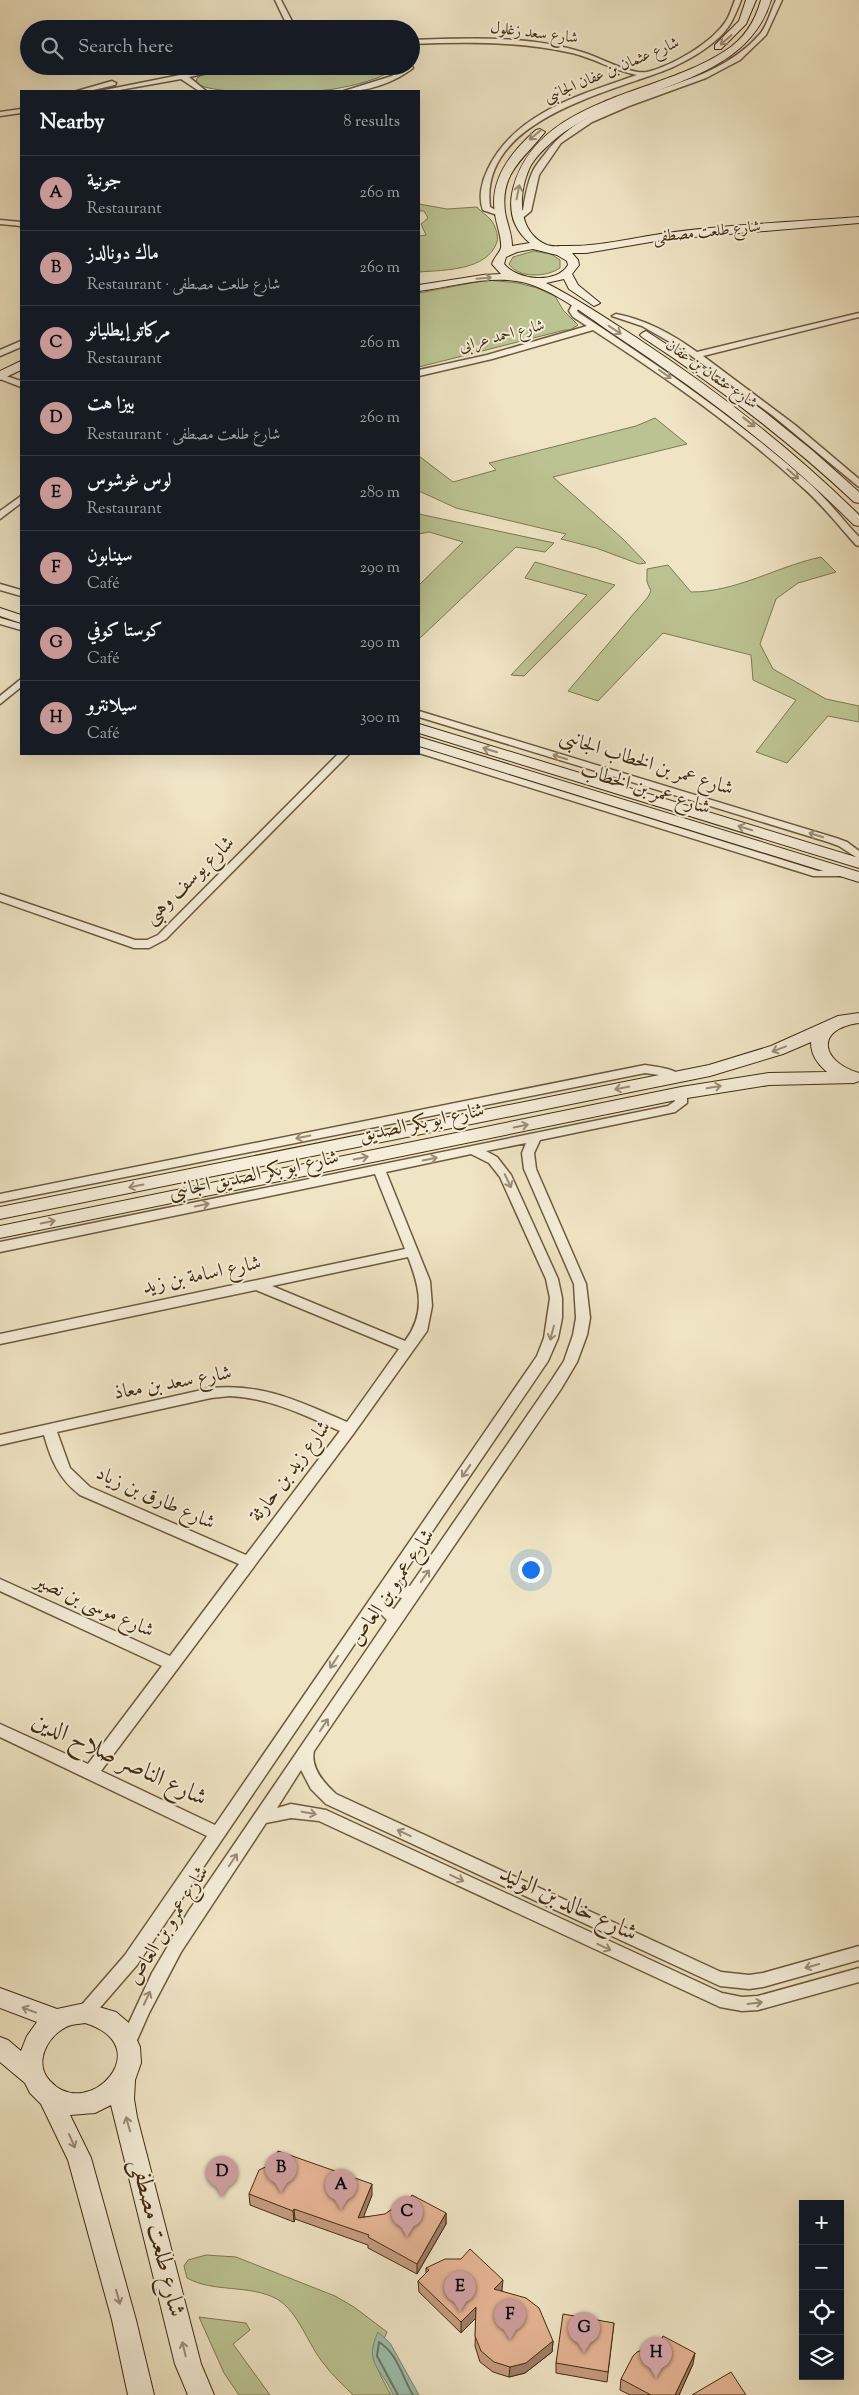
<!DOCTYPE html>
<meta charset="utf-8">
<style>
:root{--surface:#171b24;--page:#20242c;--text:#f1f3f6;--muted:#9ea1a6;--line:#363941;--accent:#c59692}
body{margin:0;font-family:"Sorts Mill Goudy",Amiri,serif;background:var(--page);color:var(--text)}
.controls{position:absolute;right:15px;bottom:15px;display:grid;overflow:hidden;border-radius:0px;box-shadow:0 5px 20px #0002}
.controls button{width:45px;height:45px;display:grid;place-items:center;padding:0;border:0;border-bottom:1px solid var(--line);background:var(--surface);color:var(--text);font:25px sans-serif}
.you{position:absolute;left:530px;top:1569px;width:18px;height:18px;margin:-12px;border:4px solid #fff;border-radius:50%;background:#1a73e8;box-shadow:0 0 0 8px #1a73e833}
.badge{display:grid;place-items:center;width:32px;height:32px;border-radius:50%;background:var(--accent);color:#111;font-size:16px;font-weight:700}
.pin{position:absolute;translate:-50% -41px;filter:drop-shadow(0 1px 2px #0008)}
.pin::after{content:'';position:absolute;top:26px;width:18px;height:15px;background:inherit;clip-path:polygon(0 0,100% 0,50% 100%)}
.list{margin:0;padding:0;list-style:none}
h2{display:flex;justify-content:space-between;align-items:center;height:65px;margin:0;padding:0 20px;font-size:21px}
h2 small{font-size:16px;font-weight:400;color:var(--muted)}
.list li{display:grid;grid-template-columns:32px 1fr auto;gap:15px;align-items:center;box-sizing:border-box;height:75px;padding:0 20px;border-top:1px solid var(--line)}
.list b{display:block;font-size:19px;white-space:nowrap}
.list p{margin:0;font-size:16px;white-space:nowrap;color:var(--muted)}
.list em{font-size:16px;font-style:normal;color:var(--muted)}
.icon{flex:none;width:28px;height:28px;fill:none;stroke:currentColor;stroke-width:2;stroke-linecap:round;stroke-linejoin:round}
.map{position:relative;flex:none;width:859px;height:2395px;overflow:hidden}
.search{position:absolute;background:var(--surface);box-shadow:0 5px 20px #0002;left:20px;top:20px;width:400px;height:55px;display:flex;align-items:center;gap:12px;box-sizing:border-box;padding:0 18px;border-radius:28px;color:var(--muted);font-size:19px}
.panel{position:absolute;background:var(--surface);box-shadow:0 5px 20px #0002;left:20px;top:90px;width:400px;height:665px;border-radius:0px}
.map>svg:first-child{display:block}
.green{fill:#bcc392;stroke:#7f7851}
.water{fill:#9bbfae;stroke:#77846f}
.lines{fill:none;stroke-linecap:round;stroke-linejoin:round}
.shore{stroke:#6e765f;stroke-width:2}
.street-casing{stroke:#6d5a3d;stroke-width:3}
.secondary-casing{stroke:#422c10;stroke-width:2}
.street{fill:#f5edd9;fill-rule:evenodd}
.secondary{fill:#f5edd9;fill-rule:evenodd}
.wall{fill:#c59b7f;stroke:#422c10}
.shaded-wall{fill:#a07e68;stroke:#422c10}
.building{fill:#e5b494;stroke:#422c10}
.oneway{stroke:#9c8c74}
.labels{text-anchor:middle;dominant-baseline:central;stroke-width:4;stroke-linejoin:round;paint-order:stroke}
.far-street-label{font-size:16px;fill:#422c10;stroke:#f5edd9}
.street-label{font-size:20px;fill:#422c10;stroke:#f5edd9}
.near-street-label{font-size:24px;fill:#422c10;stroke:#f5edd9}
</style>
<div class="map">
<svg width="859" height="2395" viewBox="0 0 859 2395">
<rect width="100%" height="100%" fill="#efe4c4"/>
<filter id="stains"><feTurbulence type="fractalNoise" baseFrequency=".004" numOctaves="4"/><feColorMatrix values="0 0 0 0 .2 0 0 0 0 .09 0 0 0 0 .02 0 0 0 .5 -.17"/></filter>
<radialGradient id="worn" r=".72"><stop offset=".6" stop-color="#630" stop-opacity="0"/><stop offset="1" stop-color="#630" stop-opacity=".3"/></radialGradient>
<!-- green -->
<path class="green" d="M257 66H399C380 80 356 85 334 89 310 93 211 96 196 83L197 78 202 75Z
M419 204 447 209 477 207C481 212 487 215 491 220 495 225 499 236 497 242 487 271 444 270 419 272V236L426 235 421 224 428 218 424 211H419Z
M534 251 551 254 560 260V268C547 277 519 279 509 264L513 257Z
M487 280 518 283 537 288 555 296 563 310 578 325 570 330H565L419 367V293Z
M655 418 687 444 553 477 623 539 646 563 639 564 596 548 561 539 566 534 456 508 419 491V456L453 482 496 470 489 463 636 426Z
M419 514 554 543 545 552 516 547 419 639V585L463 542 429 532 419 534Z
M821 557 836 572 798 583 776 599 760 644 773 669 826 699 859 706V722L828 716 787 763 756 752 796 700 753 680 751 655 663 633 598 701 568 691 648 597 651 591 647 582V569L668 565 691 592C737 592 778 566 821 557Z
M535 562 615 585 524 676 511 675 587 595 525 578Z
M206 2255 236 2257 335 2296 354 2307 387 2332C371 2367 375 2364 391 2395H353C343 2385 332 2375 324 2364 308 2345 299 2312 277 2299 249 2284 214 2293 187 2278L184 2266 188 2260Z
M199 2317 246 2323 250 2330 233 2344 270 2395H239L224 2373Z"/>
<!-- water -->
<path class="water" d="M378 2332 390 2343 419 2395H393C382 2368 363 2364 378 2332Z"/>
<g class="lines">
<!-- shore -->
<path class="shore" d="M398 2395 377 2356 379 2342C398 2354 402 2377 413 2395"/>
<defs>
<path id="street" d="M275 0H281L296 29H289Z
M735 0H741C735 16 729 30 715 41 702 52 688 60 673 67 614 92 478 118 490 207L504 214 500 216 483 210C478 197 482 181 488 169 515 112 583 94 637 75 614 71 594 58 572 53 519 41 465 42 411 44V40C468 38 531 35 585 53 601 58 631 75 647 72 672 66 712 43 726 21 730 15 732 7 735 0Z
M776 0H782L766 35 740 60 706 78 629 106 592 122 561 143 539 175 531 211 520 220H514V216L523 210C525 198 527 185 532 173 535 166 540 160 545 154 596 85 704 99 760 34 767 26 771 10 776 0Z
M411 64 413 68C395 82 368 92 344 91L392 76 405 66H411Z
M225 66H241L189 77 206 91H199L181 79 114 91H100Z
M112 81 116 83 115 85 89 91H77Z
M21 109V113L0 116V112Z
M0 220 21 222V226L0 224Z
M573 303 580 305 577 311 579 313C658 365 737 419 808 482 826 498 842 519 859 537V546L856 545C838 525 821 503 801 486 737 427 665 377 593 330L492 359 419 376V370L487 355 587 326 573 317 569 311Z
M859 313V317L703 356 795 425 859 479V487L772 415 682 349 642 326 612 316 616 314C647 320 672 334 697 352Z
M21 341V347L0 356V350Z
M0 374 21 381V387L0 379Z
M21 496V503L0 519V511Z
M0 584 21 590V596L0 590Z
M0 618 21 624V630L0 624Z
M21 679V687L0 704V696Z
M419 711 836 838 847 842 859 851V859L839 846 828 842 419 717Z
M419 747 818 871 847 870 852 873 847 876H813L419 753Z
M338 754H349L166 939 149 948H134L0 901V894L135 940H147L158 935Z
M645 1065C657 1067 674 1068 682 1077L676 1081 659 1075 645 1073 0 1202V1194Z
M681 1089 687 1093V1103L675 1112 540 1140 534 1153 536 1169 586 1284 590 1318 587 1335 577 1362 561 1389 314 1751C310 1768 325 1784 336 1794L721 1972 749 1975 763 1973 859 1946V1960L763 1987 749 1989 720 1986 326 1804 311 1789 301 1770 277 1808 291 1804 326 1810 722 1993 742 1997 758 1996 859 1968V1982L758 2010 742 2011 720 2007 319 1821 291 1818 266 1823 181 1952 149 2013 134 2047 128 2050 122 2047 120 2042 152 1973 188 1912 387 1620 382 1615 375 1614 137 1965 91 2018 85 2020 79 2018 77 2013 79 2008 125 1955 207 1836 0 1737V1724L88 1764 162 1666 0 1591V1579L170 1656 239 1564 80 1495C59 1479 51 1460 44 1435L0 1445V1435L211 1388C263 1383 300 1402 347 1422L399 1349 256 1290 0 1344V1334L405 1249 375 1174 0 1252V1242L668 1106 675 1101V1093ZM526 1143 522 1153 524 1169 574 1284 576 1318 573 1335 564 1361 551 1381 410 1586H402L398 1582 548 1361 558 1338 562 1318V1298L558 1279 511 1175 497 1157 486 1151ZM471 1154 489 1163 500 1177 546 1279 550 1298 544 1338 537 1356 215 1825 101 1771 354 1433 427 1331 432 1306 430 1281 386 1172ZM408 1257C420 1288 426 1313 405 1341L272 1286ZM230 1396C270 1398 304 1415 340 1431L246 1555 90 1487 70 1468 57 1432 211 1398ZM390 1593 393 1596 402 1598 394 1609 383 1604Z"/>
<path id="secondary" d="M746 0H756L746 24 721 49H715V45L739 21Z
M761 0H771C744 89 624 85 559 136 548 145 535 156 529 169 518 195 517 232 547 245 552 247 558 246 562 246 598 247 632 238 667 233 730 224 795 222 859 217V223L668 239 586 253H572L578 260 579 265 572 274 578 285 600 303 594 306 569 289 564 279 546 283C578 299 607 319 637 338 716 390 791 448 859 515V526L854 525C779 450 697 389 609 331 583 313 547 285 516 281 485 276 450 287 419 291V285L483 275 501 274 492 264C494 258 500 252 501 248 502 236 496 225 495 213 489 179 512 151 536 130L540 129 545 132C524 159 500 172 505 212 507 224 512 234 512 246L530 243C513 229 508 210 513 189 537 97 657 96 725 51 744 39 755 22 761 0ZM533 249 557 255 567 261 568 265C556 285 517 280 504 264L506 257 517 252Z
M646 331 706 370 761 409 813 451 859 492V503L854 502C788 440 718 387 642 337L640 335 642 333Z
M21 361V370L0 380V371Z
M0 608 21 615V623L0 616Z
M419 724 859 858V868L419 733Z
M419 737 859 872V882L419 746Z
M859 1013V1023C814 1029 821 1062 859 1073V1081L854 1083 769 1085 681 1099 0 1238V1226L681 1087 769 1073 827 1072C817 1063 811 1055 811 1042L783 1054 710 1076 0 1219V1207L709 1065 771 1046 838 1016Z
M0 1988 57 2009 85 2003 116 2012 130 2024 140 2047 141 2063 135 2080 134 2099 137 2117 201 2364 214 2395H188L175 2364 111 2105 95 2113 70 2115 91 2158 136 2320 154 2395H128L112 2320 68 2160 41 2104 30 2093 25 2083 0 2062V2037L8 2040 21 2051 27 2036 37 2022 0 2008ZM85 2023C160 2046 88 2123 50 2081 33 2063 47 2037 66 2027 72 2024 79 2024 85 2023Z"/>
</defs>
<!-- street casing -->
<use href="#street" class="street-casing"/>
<!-- secondary casing -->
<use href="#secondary" class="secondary-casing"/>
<!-- street -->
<use href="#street" class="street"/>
<!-- secondary -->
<use href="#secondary" class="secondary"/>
</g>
<!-- wall -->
<path class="wall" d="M249 2194 372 2195 363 2217 446 2213V2224L417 2274 368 2248V2245L295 2219 294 2222 250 2205Z
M426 2268 502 2290V2291L553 2341 552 2352 525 2373 509 2377 493 2372 480 2362 475 2346 476 2318 461 2333 419 2292 418 2281 426 2274Z
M614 2323 607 2382 556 2373V2363Z
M693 2364 679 2395H630L620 2390 621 2379Z"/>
<!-- shaded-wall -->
<path class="shaded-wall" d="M372 2184V2195L359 2229 358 2218Z
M294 2209 295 2219 294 2222 293 2211Z
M446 2213V2224L417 2274V2264Z
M503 2280 502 2290 493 2300 494 2289Z
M476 2307V2318L461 2333V2322Z
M553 2341 552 2352 525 2373 509 2377 510 2367Z
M695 2353 693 2364 679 2395H675Z"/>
<!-- building -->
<path class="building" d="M278 2151 372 2184 358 2218 385 2214 392 2209 405 2207 412 2195 446 2213 417 2264 368 2237 369 2235 294 2209 293 2211 249 2194 259 2170 272 2164Z
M470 2249 503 2280 494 2289 526 2298 539 2308 553 2341 526 2363 510 2367 494 2362 481 2351 475 2336 476 2307 461 2322 418 2281 429 2270 426 2268 445 2259H461Z
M563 2314 614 2323 608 2372 556 2363Z
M663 2336 695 2353 675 2395H651L621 2379 633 2356 637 2352 645 2349H657Z
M731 2372 746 2395H692Z"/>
<!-- one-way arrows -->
<defs><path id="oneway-shaft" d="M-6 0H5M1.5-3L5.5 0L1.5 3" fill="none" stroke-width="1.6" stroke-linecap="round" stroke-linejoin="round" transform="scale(1.25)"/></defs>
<g class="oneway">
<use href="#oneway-shaft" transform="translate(726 40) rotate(139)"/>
<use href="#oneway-shaft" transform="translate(535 135) rotate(140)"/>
<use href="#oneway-shaft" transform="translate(518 192) rotate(-79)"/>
<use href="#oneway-shaft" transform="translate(484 278) rotate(-5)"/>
<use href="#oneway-shaft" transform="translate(615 330) rotate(33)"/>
<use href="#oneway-shaft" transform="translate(665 374) rotate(35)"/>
<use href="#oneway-shaft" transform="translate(749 422) rotate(38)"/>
<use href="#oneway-shaft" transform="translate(793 474) rotate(41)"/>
<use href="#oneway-shaft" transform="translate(490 750) rotate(-163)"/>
<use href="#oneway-shaft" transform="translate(560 757) rotate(-163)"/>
<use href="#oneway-shaft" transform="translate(745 828) rotate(-163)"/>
<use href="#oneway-shaft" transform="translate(816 835) rotate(-163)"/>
<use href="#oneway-shaft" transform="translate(779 1049) rotate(159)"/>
<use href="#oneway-shaft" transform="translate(714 1087) rotate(-10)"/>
<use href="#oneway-shaft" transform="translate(622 1088) rotate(168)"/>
<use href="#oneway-shaft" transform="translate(521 1126) rotate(-11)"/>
<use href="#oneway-shaft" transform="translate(303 1137) rotate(169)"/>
<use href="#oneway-shaft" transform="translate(361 1158) rotate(-11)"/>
<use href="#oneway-shaft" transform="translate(430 1159) rotate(-11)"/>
<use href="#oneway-shaft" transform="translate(508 1181) rotate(65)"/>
<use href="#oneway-shaft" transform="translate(136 1186) rotate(169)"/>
<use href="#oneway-shaft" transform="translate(202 1205) rotate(-12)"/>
<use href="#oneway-shaft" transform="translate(48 1222) rotate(-12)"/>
<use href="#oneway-shaft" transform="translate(552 1333) rotate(105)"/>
<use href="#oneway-shaft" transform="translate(466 1471) rotate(125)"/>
<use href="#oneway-shaft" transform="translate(425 1576) rotate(-55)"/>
<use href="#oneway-shaft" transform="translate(334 1662) rotate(124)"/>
<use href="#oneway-shaft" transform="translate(324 1725) rotate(-56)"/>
<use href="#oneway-shaft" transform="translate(309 1813) rotate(10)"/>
<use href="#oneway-shaft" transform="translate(404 1833) rotate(-155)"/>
<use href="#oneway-shaft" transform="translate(233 1860) rotate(-56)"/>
<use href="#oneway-shaft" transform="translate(457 1878) rotate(25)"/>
<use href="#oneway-shaft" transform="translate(604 1947) rotate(25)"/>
<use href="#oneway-shaft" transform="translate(812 1966) rotate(164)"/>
<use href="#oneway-shaft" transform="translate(147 1998) rotate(-65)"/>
<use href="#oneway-shaft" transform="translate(755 2003) rotate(-7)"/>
<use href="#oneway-shaft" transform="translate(29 2010) rotate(-159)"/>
<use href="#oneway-shaft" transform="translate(128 2124) rotate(-106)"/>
<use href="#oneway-shaft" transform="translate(72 2141) rotate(66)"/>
<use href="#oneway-shaft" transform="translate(118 2297) rotate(75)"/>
<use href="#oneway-shaft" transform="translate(184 2349) rotate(-103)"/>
</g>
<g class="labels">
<!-- far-street labels -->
<g class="far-street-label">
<text transform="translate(534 34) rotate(7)">شارع سعد زغلول</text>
<text transform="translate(612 71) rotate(-23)">شارع عثمان بن عفان الجانبى</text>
<text transform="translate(707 233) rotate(-6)">شارع طلعت مصطفى</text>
<text transform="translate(502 337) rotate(-15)">شارع احمد عرابى</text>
<text transform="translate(711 375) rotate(35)">شارع عثمان بن عفان</text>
</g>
<!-- street labels -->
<g class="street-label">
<text transform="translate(646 764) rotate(17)">شارع عمر بن الخطاب الجانبى</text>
<text transform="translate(645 790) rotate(17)">شارع عمر بن الخطاب</text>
<text transform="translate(190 881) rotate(-44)">شارع يوسف وهبى</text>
<text transform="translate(422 1124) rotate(-12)">شارع ابو بكر الصديق</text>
<text transform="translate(254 1176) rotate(-12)">شارع ابو بكر الصديق الجانبى</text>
<text transform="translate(202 1276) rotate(-12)">شارع اسامة بن زيد</text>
<text transform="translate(173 1384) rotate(-10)">شارع سعد بن معاذ</text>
<text transform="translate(291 1472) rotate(-53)">شارع زيد بن حارثة</text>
<text transform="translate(155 1499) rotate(24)">شارع طارق بن زياد</text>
<text transform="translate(393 1588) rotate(-56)">شارع عمرو بن العاص</text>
<text transform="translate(94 1607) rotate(24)">شارع موسى بن نصير</text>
<text transform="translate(169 1926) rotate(-58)">شارع عمرو بن العاص</text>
</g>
<!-- near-street labels -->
<g class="near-street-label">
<text transform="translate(119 1760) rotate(25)">شارع الناصر صلاح الدين</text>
<text transform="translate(568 1904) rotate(25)">شارع خالد بن الوليد</text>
<text transform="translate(157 2238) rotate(76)">شارع طلعت مصطفى</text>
</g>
</g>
<rect width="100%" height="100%" filter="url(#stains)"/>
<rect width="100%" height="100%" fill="url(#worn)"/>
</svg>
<div class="controls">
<button>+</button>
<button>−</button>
<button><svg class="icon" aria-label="locate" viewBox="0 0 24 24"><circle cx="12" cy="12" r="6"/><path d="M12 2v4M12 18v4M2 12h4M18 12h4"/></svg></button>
<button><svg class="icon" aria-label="layers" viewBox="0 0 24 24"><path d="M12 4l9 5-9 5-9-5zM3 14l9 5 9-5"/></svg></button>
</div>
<div class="you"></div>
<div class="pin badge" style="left:341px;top:2210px">A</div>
<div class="pin badge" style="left:281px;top:2193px">B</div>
<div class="pin badge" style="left:407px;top:2237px">C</div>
<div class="pin badge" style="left:222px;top:2197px">D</div>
<div class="pin badge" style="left:460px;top:2312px">E</div>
<div class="pin badge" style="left:510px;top:2340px">F</div>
<div class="pin badge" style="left:584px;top:2353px">G</div>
<div class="pin badge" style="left:656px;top:2378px">H</div>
<div class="search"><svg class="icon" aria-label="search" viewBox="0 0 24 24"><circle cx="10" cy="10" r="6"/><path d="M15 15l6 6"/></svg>Search here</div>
<section class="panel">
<h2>Nearby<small>8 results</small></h2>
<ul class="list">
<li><span class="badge">A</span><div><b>جونية</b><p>Restaurant</p></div><em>260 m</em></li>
<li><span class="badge">B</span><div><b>ماك دونالدز</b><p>Restaurant · شارع طلعت مصطفى</p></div><em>260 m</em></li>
<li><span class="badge">C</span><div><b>مركاتو إيطليانو</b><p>Restaurant</p></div><em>260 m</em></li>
<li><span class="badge">D</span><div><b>بيزا هت</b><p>Restaurant · شارع طلعت مصطفى</p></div><em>260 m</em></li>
<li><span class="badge">E</span><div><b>لوس غوشوس</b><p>Restaurant</p></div><em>280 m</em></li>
<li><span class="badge">F</span><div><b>سينابون</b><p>Café</p></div><em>290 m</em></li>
<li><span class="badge">G</span><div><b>كوستا كوفي</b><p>Café</p></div><em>290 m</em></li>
<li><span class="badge">H</span><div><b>سيلانترو</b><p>Café</p></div><em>300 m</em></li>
</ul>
</section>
</div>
